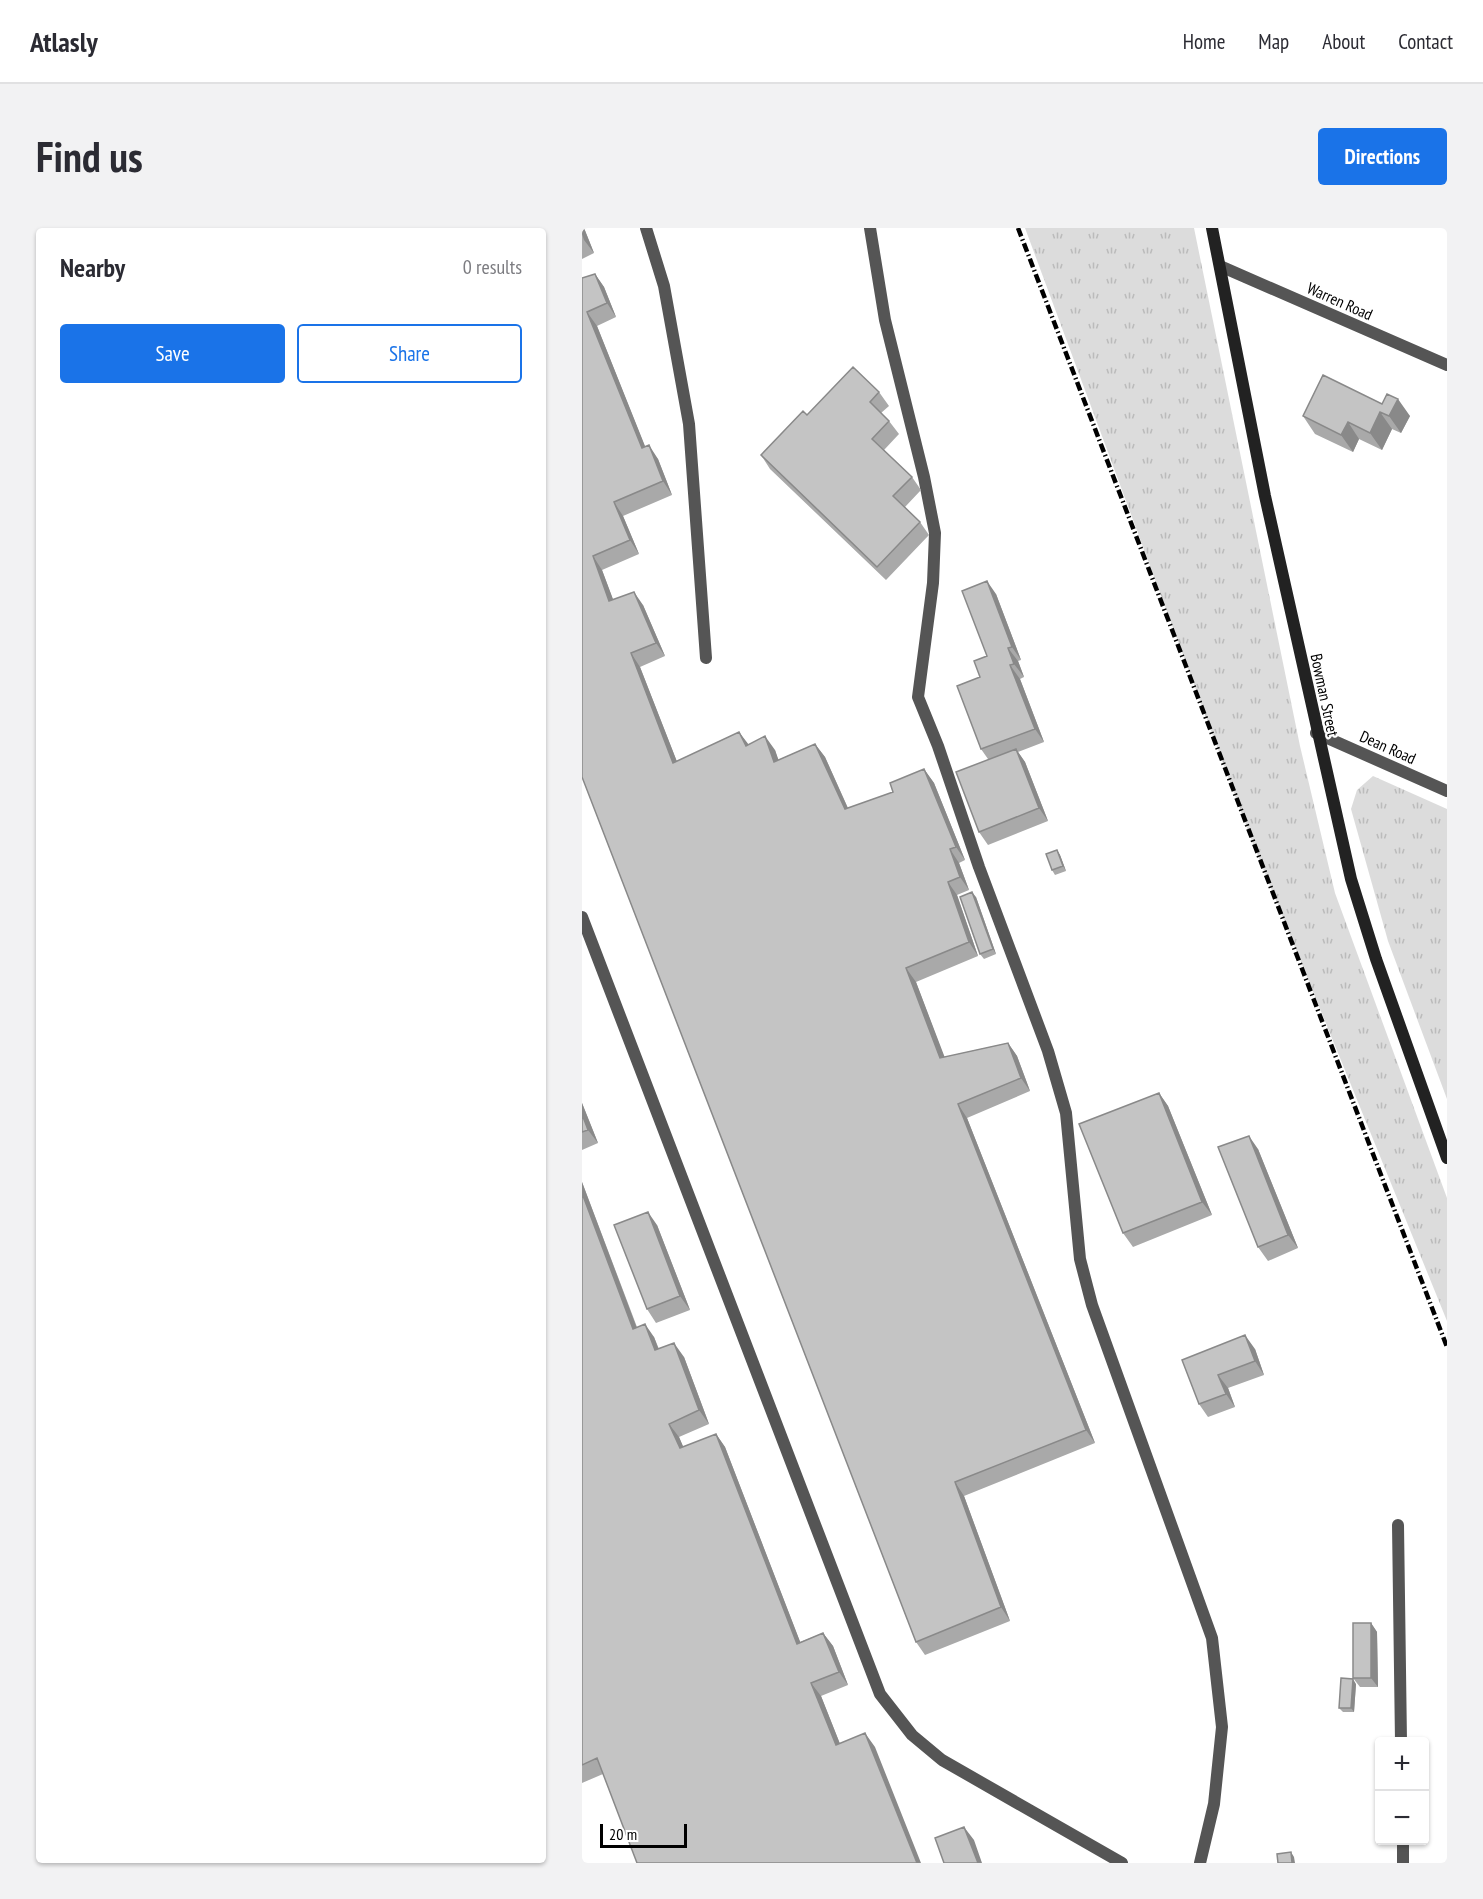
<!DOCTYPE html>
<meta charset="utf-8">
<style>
:root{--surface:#fff;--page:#f2f2f3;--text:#2b2b33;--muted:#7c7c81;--line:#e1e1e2;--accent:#1a73e8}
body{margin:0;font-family:"PT Sans Narrow",sans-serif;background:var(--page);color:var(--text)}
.controls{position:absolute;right:18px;bottom:18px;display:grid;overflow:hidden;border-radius:6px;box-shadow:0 2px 4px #0004}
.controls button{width:54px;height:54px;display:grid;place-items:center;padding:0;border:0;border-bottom:2px solid var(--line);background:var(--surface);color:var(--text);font:30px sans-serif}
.scale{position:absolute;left:18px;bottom:15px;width:87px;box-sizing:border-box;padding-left:6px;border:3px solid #000;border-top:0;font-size:16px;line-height:21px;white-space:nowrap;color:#000;-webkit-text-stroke:4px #fff;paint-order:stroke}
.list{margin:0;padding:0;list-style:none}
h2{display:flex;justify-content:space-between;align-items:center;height:78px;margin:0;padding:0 24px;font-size:26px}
h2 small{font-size:20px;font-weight:400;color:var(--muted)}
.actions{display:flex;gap:12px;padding:18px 24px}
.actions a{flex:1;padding:14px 0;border:2px solid var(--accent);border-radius:6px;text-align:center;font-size:21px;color:var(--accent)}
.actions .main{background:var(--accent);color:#fff}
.map{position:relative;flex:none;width:865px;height:1635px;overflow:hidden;border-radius:6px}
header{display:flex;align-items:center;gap:36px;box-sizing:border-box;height:84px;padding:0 30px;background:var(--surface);border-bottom:2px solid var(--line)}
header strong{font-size:28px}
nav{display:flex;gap:33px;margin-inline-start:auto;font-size:21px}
.intro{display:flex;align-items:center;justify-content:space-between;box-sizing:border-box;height:144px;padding:0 36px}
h1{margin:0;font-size:42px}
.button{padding:15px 27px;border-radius:6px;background:var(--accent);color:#fff;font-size:21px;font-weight:700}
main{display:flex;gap:36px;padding:0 36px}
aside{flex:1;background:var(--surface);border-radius:6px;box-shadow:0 2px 4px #0004}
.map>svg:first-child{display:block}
.grass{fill:url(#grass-tufts)}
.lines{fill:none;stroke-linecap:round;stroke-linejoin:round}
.lane{stroke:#555;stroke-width:12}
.street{stroke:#555;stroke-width:12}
.secondary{stroke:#222;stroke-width:12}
.rail{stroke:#000;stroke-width:4.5;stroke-dasharray:9 3 1.5 3;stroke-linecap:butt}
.wall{fill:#a9a9a9}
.shaded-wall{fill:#898989}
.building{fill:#c4c4c4;stroke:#898989;stroke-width:1.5}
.labels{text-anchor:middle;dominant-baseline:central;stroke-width:4.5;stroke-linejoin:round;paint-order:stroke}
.street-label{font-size:16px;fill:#000;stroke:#fff}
</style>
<header>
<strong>Atlasly</strong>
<nav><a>Home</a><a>Map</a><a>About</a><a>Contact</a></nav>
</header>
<div class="intro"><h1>Find us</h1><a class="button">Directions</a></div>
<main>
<aside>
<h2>Nearby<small>0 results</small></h2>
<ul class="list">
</ul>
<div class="actions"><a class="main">Save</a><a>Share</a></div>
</aside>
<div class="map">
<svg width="865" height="1635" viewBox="0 0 865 1635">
<defs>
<pattern id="grass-tufts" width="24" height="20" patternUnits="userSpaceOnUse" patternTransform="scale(1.5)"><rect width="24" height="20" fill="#dcdcdc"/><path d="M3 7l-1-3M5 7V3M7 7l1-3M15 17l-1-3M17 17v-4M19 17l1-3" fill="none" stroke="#bbb"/></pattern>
</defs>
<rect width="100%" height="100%" fill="#fff"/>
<!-- grass -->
<path class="grass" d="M443 0H612L718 518 753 665 865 970V1093L671 616Z
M791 548 865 581V871L806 713 769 581 775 562Z"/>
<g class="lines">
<!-- lane -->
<path class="lane" d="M64 0 82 58 107 196 124 430
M288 0 303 92 342 249 353 305 351 355 336 469 356 518 397 639 466 823 484 885 498 1031 510 1077 630 1410 640 1499 632 1576 618 1635
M0 689 298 1466 330 1507 360 1532 540 1635
M816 1297 819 1514
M821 1612V1635"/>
<!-- street -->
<path class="street" d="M638 38 865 137
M734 505 865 563"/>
<!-- secondary -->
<path class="secondary" d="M630 0 683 268 769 651 794 731 865 930"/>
<!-- rail -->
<path class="rail" d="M436 0 865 1119"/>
</g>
<!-- wall -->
<path class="wall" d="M0 0H2L12 25 0 31Z
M13 46 22 59 34 89 15 98 63 219 76 231 90 267 41 288 57 326 20 342 31 372 61 377 83 428 58 439 95 534 157 504 166 517 193 522 196 532 233 516 243 529 266 580 311 564 342 541 352 555 383 632 377 635 387 662 375 667 396 728 334 754 362 829 426 815 435 828 448 863 385 890 513 1215 382 1268 428 1393 343 1427 334 1414 0 549V50Z
M297 164 307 178 299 185 307 193 317 206 302 222 330 249 339 262 323 279 338 294 347 307 304 352 188 241 179 227 225 187Z
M800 176 828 188 819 205 810 201 800 222 777 211 771 224 733 206 721 188Z
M414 366 439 432 436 433 442 449 438 451 462 514 436 524 443 534 466 593 406 617 397 604 406 531 399 521 398 449 405 428Z
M475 622 478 627 484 643 473 647 470 642Z
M394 669 414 726 402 731 398 726Z
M577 865 586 878 630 987 551 1019 541 1005Z
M0 875 16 915 0 922Z
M676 921 716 1020 686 1033 676 1019Z
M0 954 55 1099 72 1109 77 1121 102 1129 127 1196 97 1209 101 1219 134 1206 143 1219 218 1414 241 1405 251 1418 266 1457 239 1468 258 1516 293 1519 21 1546 0 1555Z
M75 997 108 1082 74 1095 65 1081Z
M673 1121 682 1147 646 1160 653 1179 626 1189 617 1176 600 1132Z
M789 1395 795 1404 796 1459H778L771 1450Z
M774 1456 772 1484H761L757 1480Z"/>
<!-- shaded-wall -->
<path class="shaded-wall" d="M0 0H2L12 25 2 12 0 6Z
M13 46 22 59 34 89 25 75Z
M5 84 15 98 69 233 60 220Z
M816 171 828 188 819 205 807 188Z
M798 184 810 201 800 222 788 205Z
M766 194 777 211 771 224 759 207Z
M67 217 76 231 90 267 81 253Z
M32 274 41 288 57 326 48 312Z
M11 328 20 342 37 387 27 373Z
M405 353 414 366 439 432 430 419Z
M52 364 61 377 83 428 74 415Z
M426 420 436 433 442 449 432 436Z
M49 425 58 439 101 549 91 535Z
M428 437 438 451 462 514 453 501Z
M157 504 167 517 164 518Z
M183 508 193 522 202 547 192 534Z
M233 516 243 529 272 594 263 581Z
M434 521 443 534 466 593 457 580Z
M342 541 352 555 383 632 374 619Z
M368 621 377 635 387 662 378 649Z
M475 622 478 627 484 643 481 638Z
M366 654 375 667 396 728 387 714Z
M390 664 394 669 414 726 411 721Z
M324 740 334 754 368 843 358 830Z
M426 815 435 828 448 863 439 850Z
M577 865 586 878 630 987 620 974Z
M0 875 16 915 6 902 0 886Z
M376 876 385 890 513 1215 504 1202Z
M667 908 676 921 716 1020 706 1007Z
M0 954 60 1114 51 1101 0 965Z
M66 984 75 997 108 1082 98 1068Z
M63 1096 72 1109 82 1136 73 1122Z
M663 1107 673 1121 682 1147 673 1133Z
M92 1115 102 1129 127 1196 117 1182Z
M636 1147 646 1160 653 1179 644 1166Z
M87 1196 97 1209 108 1234 98 1220Z
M134 1206 143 1219 224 1429 215 1416Z
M373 1254 382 1268 428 1393 419 1379Z
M789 1395 795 1404 796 1459 789 1450Z
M241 1405 251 1418 266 1457 257 1444Z
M771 1451 774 1456 772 1484 769 1480Z
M229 1455 239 1468 264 1531 254 1517Z
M283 1505 293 1519 339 1635H335Z
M382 1599 392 1612 400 1635H396Z
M709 1624 712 1629 713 1635H710Z"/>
<!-- building -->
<path class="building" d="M13 46 25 75 5 84 60 220 67 217 81 253 32 274 48 312 11 328 27 373 52 364 74 415 49 425 91 535 157 504 164 518 183 508 192 534 233 516 263 581 311 564 308 555 342 541 374 619 368 621 378 649 366 654 387 714 324 740 358 830 426 815 439 850 376 876 504 1202 373 1254 419 1379 334 1414 0 549V50Z
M271 139 297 164 288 174 307 193 290 211 330 249 311 268 338 294 295 339 179 227 221 183 225 187Z
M741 147 800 176 805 166 816 171 807 188 798 184 788 205 766 194 759 207 721 188Z
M405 353 430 419 426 420 432 436 428 437 453 501 399 521 375 458 398 449 392 433 405 428 380 363Z
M434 521 457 580 397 604 374 544Z
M475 622 481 638 470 642 464 626Z
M390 664 411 721 398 726 378 669Z
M577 865 620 974 541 1005 497 896Z
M0 886 6 902 0 904Z
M667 908 706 1007 676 1019 636 919Z
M0 965 51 1101 63 1096 73 1122 92 1115 117 1182 87 1196 98 1220 134 1206 215 1416 241 1405 257 1444 229 1455 254 1517 283 1505 335 1635H55L15 1530 0 1537Z
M66 984 98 1068 65 1081 32 997Z
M663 1107 673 1133 636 1147 644 1166 617 1176 600 1132Z
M771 1395H789V1450H771Z
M759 1450 771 1451 769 1480H757Z
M382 1599 396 1635H362L353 1610Z
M709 1624 710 1635H696L695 1626Z"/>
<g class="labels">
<!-- street labels -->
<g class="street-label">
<text transform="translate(758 73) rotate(24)">Warren Road</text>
<text transform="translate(743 467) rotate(78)">Bowman Street</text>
<text transform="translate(806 519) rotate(24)">Dean Road</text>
</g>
</g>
</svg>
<div class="controls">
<button>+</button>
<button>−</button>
</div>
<div class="scale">20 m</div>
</div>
</main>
